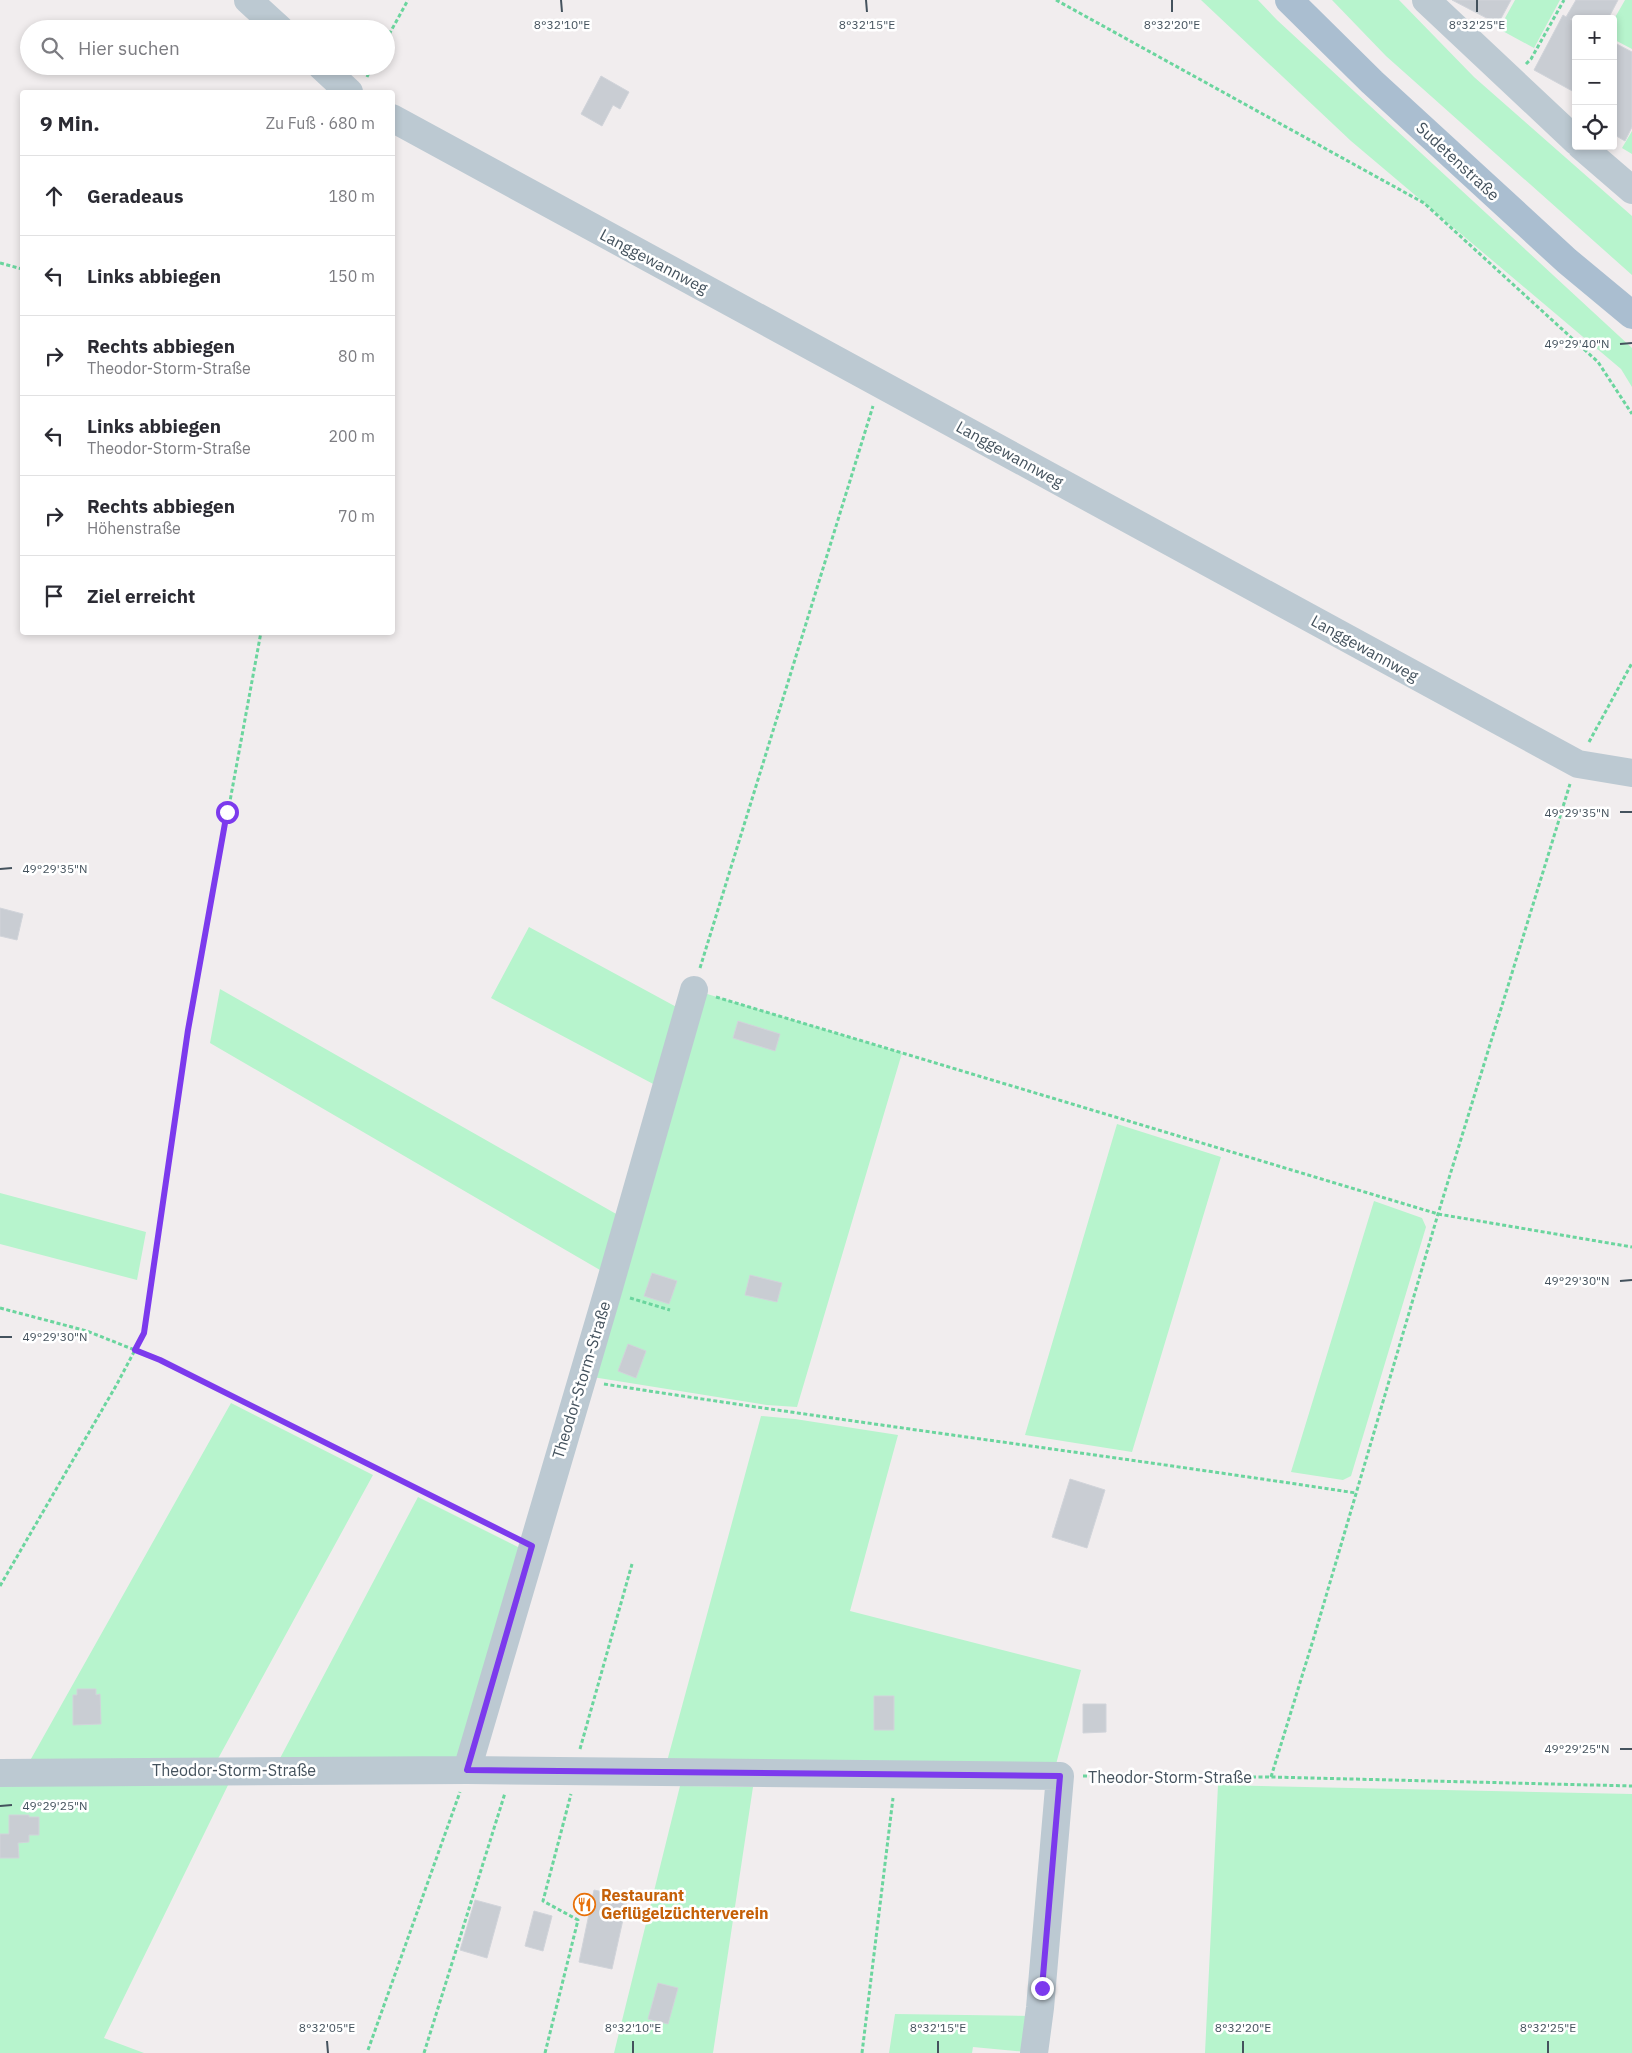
<!DOCTYPE html>
<html lang="de">
<meta charset="utf-8">
<style>
:root{--surface:#fff;--page:#f2f2f3;--text:#2b2b33;--muted:#7c7c81;--line:#e1e1e2}
body{margin:0;font-family:"IBM Plex Sans",sans-serif;background:var(--page);color:var(--text)}
.controls{position:absolute;right:15px;top:15px;display:grid;overflow:hidden;border-radius:5px;box-shadow:0 2px 8px #0003}
.controls button{width:45px;height:45px;display:grid;place-items:center;padding:0;border:0;border-bottom:1px solid var(--line);background:var(--surface);color:var(--text);font:25px sans-serif}
.stop{position:absolute;width:15px;height:15px;margin:-11px;border:4px solid #7c3aed;border-radius:50%;background:#fff}
.stop.end{background:#7c3aed;border-color:#fff;box-shadow:0 1px 5px #0008}
.list{margin:0;padding:0;list-style:none}
h2{display:flex;justify-content:space-between;align-items:center;height:65px;margin:0;padding:0 20px;font-size:21px}
h2 small{font-size:16px;font-weight:400;color:var(--muted)}
.list li{display:grid;grid-template-columns:32px 1fr auto;gap:15px;align-items:center;box-sizing:border-box;height:80px;padding:0 20px;border-top:1px solid var(--line)}
.list b{display:block;font-size:19px;white-space:nowrap}
.list p{margin:0;font-size:16px;white-space:nowrap;color:var(--muted)}
.list em{font-size:16px;font-style:normal;color:var(--muted)}
.icon{flex:none;width:28px;height:28px;fill:none;stroke:currentColor;stroke-width:2;stroke-linecap:round;stroke-linejoin:round}
.map{position:relative;flex:none;width:1632px;height:2053px;overflow:hidden}
.search{position:absolute;background:var(--surface);box-shadow:0 2px 8px #0003;left:20px;top:20px;width:375px;height:55px;display:flex;align-items:center;gap:12px;box-sizing:border-box;padding:0 18px;border-radius:28px;color:var(--muted);font-size:19px}
.panel{position:absolute;background:var(--surface);box-shadow:0 2px 8px #0003;left:20px;top:90px;width:375px;height:545px;border-radius:5px}
.map>svg:first-child{display:block}
.green{fill:#b7f4cd}
.building{fill:#c9cdd3;stroke:#d1d4da}
.lines{fill:none;stroke-linecap:round;stroke-linejoin:round}
.path{stroke:#6bd59e;stroke-width:3;stroke-dasharray:4 2.5;stroke-linecap:butt}
.minor{stroke:#bcc9d2;stroke-width:28}
.major{stroke:#aabed0;stroke-width:28}
.route{stroke:#7c3aed;stroke-width:6}
.ticks{fill:none;stroke:#44525d;stroke-width:2}
.labels{text-anchor:middle;dominant-baseline:central;stroke-width:5;stroke-linejoin:round;paint-order:stroke}
.street-label{font-size:16px;fill:#44525d;stroke:#fff}
.food-label{font-size:16px;font-weight:bold;fill:#c56008;stroke:#fff;text-anchor:start}
.ticks-label{font-size:12px;text-anchor:middle;fill:#44525d;stroke:#fff;stroke-width:5;stroke-linejoin:round;paint-order:stroke}
</style>
<div class="map">
<svg width="1632" height="2053" viewBox="0 0 1632 2053">
<rect width="100%" height="100%" fill="#f1edee"/>
<!-- green -->
<path class="green" d="M1201 0H1258L1277 20 1632 348V387L1621 369 1351 141Z
M1332 0H1399L1474 77 1632 216V275L1386 56Z
M1515 0H1560L1534 48 1499 29Z
M1625 0H1632V49L1613 39V21Z
M1632 131V154L1622 148Z
M529 927 682 1010 657 1086 491 998Z
M220 989 618 1215 600 1270 210 1043Z
M694 990 902 1053 797 1407 767 1405 586 1376Z
M1117 1124 1221 1157 1132 1452 1025 1435Z
M0 1193 146 1232 137 1280 0 1244Z
M1374 1201 1422 1218 1426 1227 1351 1476 1343 1480 1291 1472Z
M231 1403 373 1475 214 1766H27Z
M761 1416 795 1419 898 1435 850 1611 1081 1670 1055 1768 666 1765Z
M418 1497 518 1547 525 1560 463 1760 277 1764Z
M231 1779 104 2038 144 2053H0V1780Z
M1218 1785 1632 1794V2053H1205Z
M680 1786 753 1787 713 2053H614Z
M895 2014 1032 2016 1027 2052 973 2047 972 2053H889Z"/>
<!-- building -->
<path class="building" d="M1452 0H1511L1498 24Z
M1576 0H1618L1608 19H1570L1576 22V93L1534 70 1563 15 1566 17Z
M1613 42 1632 52V127L1625 141 1613 134Z
M601 76 629 92 620 109 613 105 602 126 581 114Z
M0 908 23 914 17 940 0 936Z
M738 1021 780 1034 775 1051 733 1038Z
M652 1273 677 1281 669 1304 644 1296Z
M750 1275 782 1283 777 1302 745 1295Z
M628 1344 646 1351 636 1378 618 1371Z
M1070 1479 1105 1490 1087 1548 1052 1537Z
M77 1689H96V1695L100 1694 101 1724 73 1725V1695H77Z
M874 1696H894V1730H874Z
M1083 1704H1106V1732L1083 1733Z
M9 1815H29V1817H39V1835H29V1842L18 1843 19 1858H0V1834H9Z
M594 1890 628 1897 612 1969 579 1962Z
M475 1900 501 1907 487 1958 460 1950Z
M534 1911 552 1916 543 1951 525 1946Z
M658 1983 678 1988 668 2024 648 2019Z"/>
<g class="lines">
<!-- path -->
<path class="path" d="M1056 0 1424 203 1598 362 1632 414
M386 40 408 0
M1526 64 1531 59 1564 0
M367 77 372 66
M0 263 22 269
M1589 742 1632 663
M700 968 873 406
M716 997 1438 1214 1632 1247
M630 1298 670 1310
M0 1308 87 1331 160 1360 511 1536
M604 1384C854 1423 1106 1455 1356 1493
M0 1586 117 1384 144 1333 188 1030 261 632
M580 1749 632 1564
M1083 1776 1271 1777 1632 1786
M1271 1777 1314 1637 1438 1214 1570 784
M368 2050 460 1792
M424 2053 505 1793
M545 2053 578 1920 543 1901 571 1794
M862 2053 893 1798"/>
<!-- minor -->
<path class="minor" d="M248 0 280 29
M1426 0 1576 141
M321 66 349 92
M392 118 1578 764 1632 773
M1581 146 1632 190
M467 1770 608 1291 694 990
M0 1773 467 1770 1060 1776 1040 2008 1034 2053"/>
<!-- major -->
<path class="major" d="M1289 0 1372 82 1567 261 1632 315"/>
</g>
<g class="lines">
<!-- route -->
<path class="route" d="M227 812 188 1030 144 1333 135 1350 160 1360 532 1546 467 1770 1060 1776 1042 1988"/>
</g>
<!-- ticks -->
<path class="ticks" d="M561 0 562 12M866 0 867 12M1172 0V12M1477 0V12M1620 344 1632 343M1620 812H1632M0 869 12 868M1620 1281 1632 1280M0 1337H12M1620 1749H1632M0 1806 12 1805M327 2041 328 2053M633 2041V2053M938 2041V2053M1243 2041V2053M1548 2041V2053"/>
<!-- icons -->
<defs>
<symbol id="restaurant-ring" viewBox="-11 -11 22 22"><circle r="9.5" fill="#fff" stroke="#e8710a" stroke-width="1.5"/><path d="M-5-6h1v4h1v-4h1v4h1v-4h1v5L-1.5 .5V6h-2V.5L-5-1ZM5-6V6H3V1.5H1.5Q1.5-4 5-6Z" fill="#e8710a"/></symbol>
</defs>
<g fill-rule="evenodd">
<use href="#restaurant-ring" x="572" y="1892" width="25" height="25"/>
</g>
<g class="labels">
<!-- street labels -->
<g class="street-label">
<text transform="translate(1458 161) rotate(43)">Sudetenstraße</text>
<text transform="translate(654 261) rotate(28)">Langgewannweg</text>
<text transform="translate(1010 454) rotate(29)">Langgewannweg</text>
<text transform="translate(1365 648) rotate(29)">Langgewannweg</text>
<text transform="translate(581 1380) rotate(-73)">Theodor-Storm-Straße</text>
<text x="234" y="1770">Theodor-Storm-Straße</text>
<text x="1170" y="1777">Theodor-Storm-Straße</text>
</g>
<!-- food labels -->
<g class="food-label">
<text x="601" y="1895">Restaurant<tspan x="601" dy="18">Geflügelzüchterverein</tspan></text>
</g>
</g>
<g class="ticks-label">
<text x="562" y="29">8°32'10"E</text>
<text x="867" y="29">8°32'15"E</text>
<text x="1172" y="29">8°32'20"E</text>
<text x="1477" y="29">8°32'25"E</text>
<text x="1577" y="348">49°29'40"N</text>
<text x="1577" y="817">49°29'35"N</text>
<text x="55" y="873">49°29'35"N</text>
<text x="1577" y="1285">49°29'30"N</text>
<text x="55" y="1341">49°29'30"N</text>
<text x="1577" y="1753">49°29'25"N</text>
<text x="55" y="1810">49°29'25"N</text>
<text x="327" y="2032">8°32'05"E</text>
<text x="633" y="2032">8°32'10"E</text>
<text x="938" y="2032">8°32'15"E</text>
<text x="1243" y="2032">8°32'20"E</text>
<text x="1548" y="2032">8°32'25"E</text>
</g>
</svg>
<div class="controls">
<button>+</button>
<button>−</button>
<button><svg class="icon" aria-label="locate" viewBox="0 0 24 24"><circle cx="12" cy="12" r="6"/><path d="M12 2v4M12 18v4M2 12h4M18 12h4"/></svg></button>
</div>
<div class="stop" style="left:227px;top:812px"></div>
<div class="stop end" style="left:1042px;top:1988px"></div>
<div class="search"><svg class="icon" aria-label="search" viewBox="0 0 24 24"><circle cx="10" cy="10" r="6"/><path d="M15 15l6 6"/></svg>Hier suchen</div>
<section class="panel">
<h2>9 Min.<small>Zu Fuß · 680 m</small></h2>
<ul class="list">
<li><svg class="icon" aria-label="ahead" viewBox="0 0 24 24"><path d="M12 20V5M6 11l6-6 6 6"/></svg><div><b>Geradeaus</b></div><em>180 m</em></li>
<li><svg class="icon" aria-label="left" viewBox="0 0 24 24"><path d="M17 20v-9H6M10 6l-5 5 5 5"/></svg><div><b>Links abbiegen</b></div><em>150 m</em></li>
<li><svg class="icon" aria-label="right" viewBox="0 0 24 24"><path d="M7 20v-9h11M14 6l5 5-5 5"/></svg><div><b>Rechts abbiegen</b><p>Theodor-Storm-Straße</p></div><em>80 m</em></li>
<li><svg class="icon" aria-label="left" viewBox="0 0 24 24"><path d="M17 20v-9H6M10 6l-5 5 5 5"/></svg><div><b>Links abbiegen</b><p>Theodor-Storm-Straße</p></div><em>200 m</em></li>
<li><svg class="icon" aria-label="right" viewBox="0 0 24 24"><path d="M7 20v-9h11M14 6l5 5-5 5"/></svg><div><b>Rechts abbiegen</b><p>Höhenstraße</p></div><em>70 m</em></li>
<li><svg class="icon" aria-label="arrive" viewBox="0 0 24 24"><path d="M6 21V4h12l-3 4 3 4H6"/></svg><div><b>Ziel erreicht</b></div></li>
</ul>
</section>
</div>
